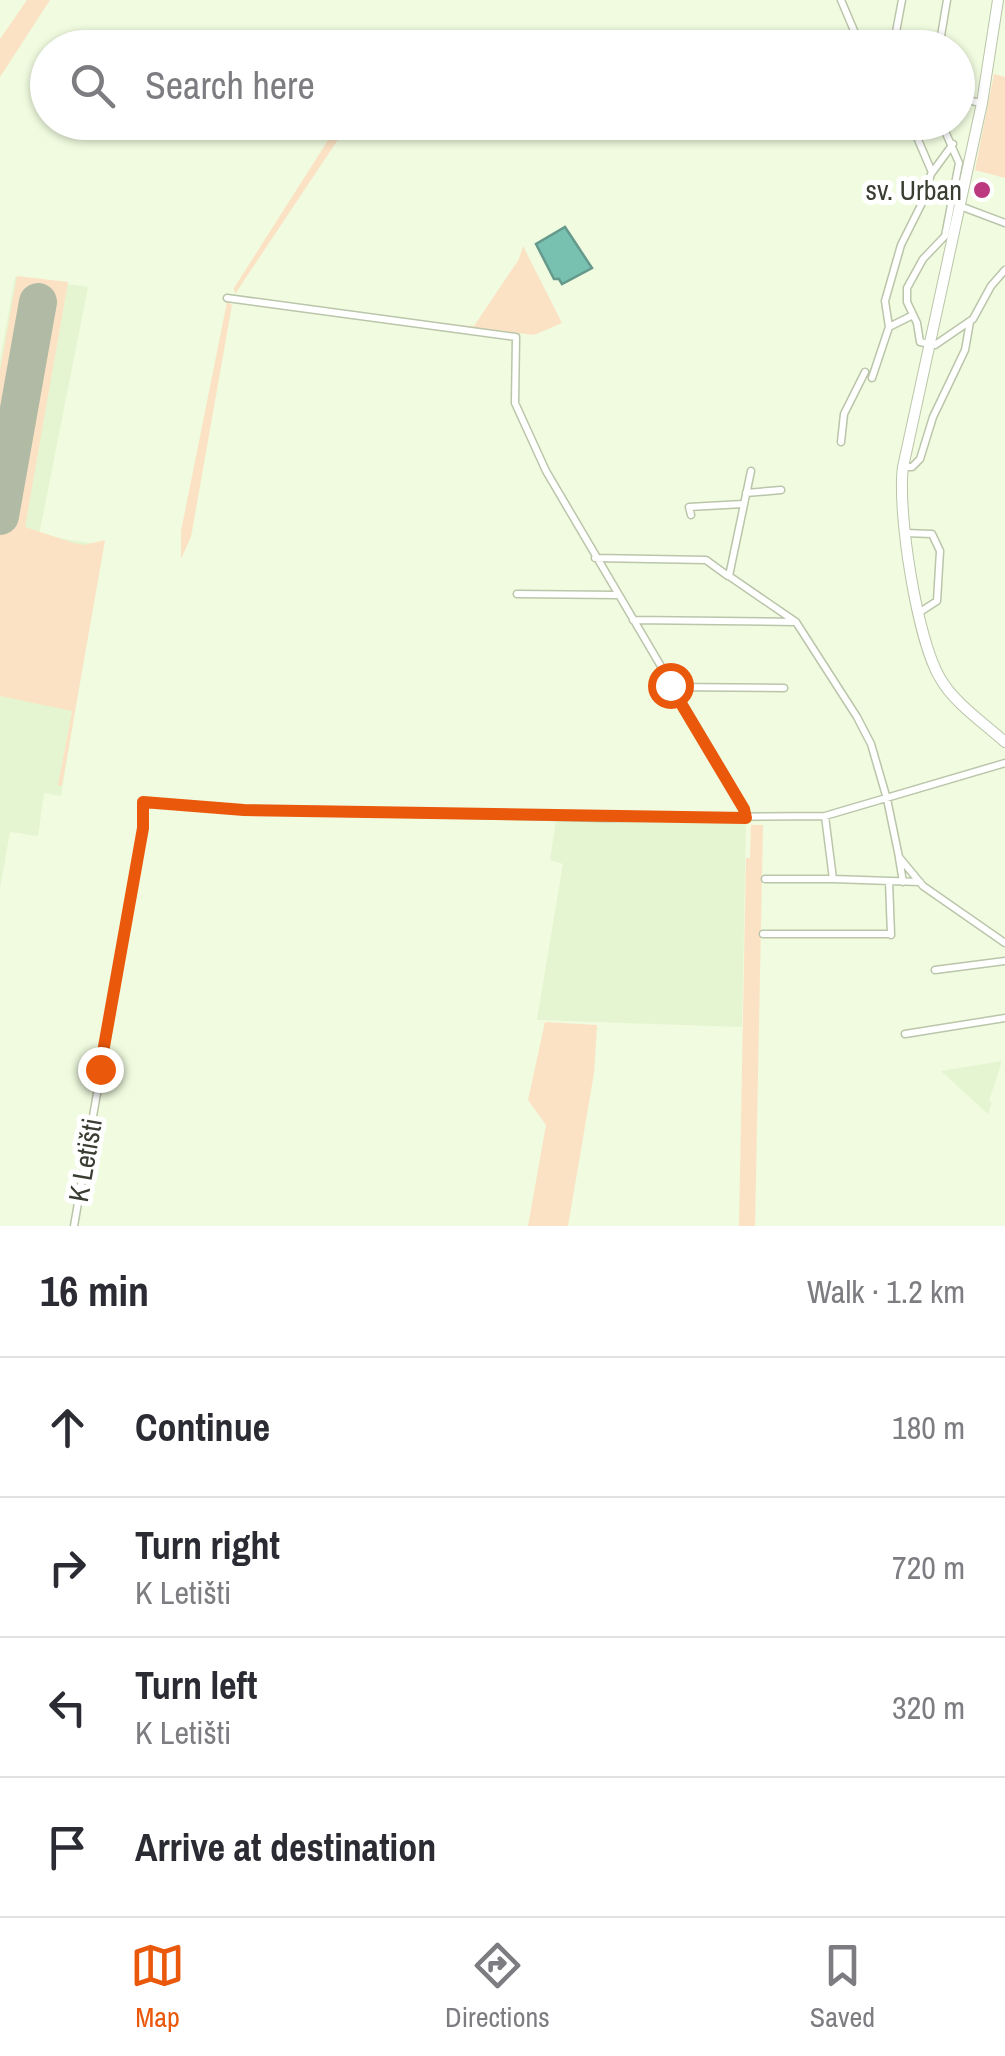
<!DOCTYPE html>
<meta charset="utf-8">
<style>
:root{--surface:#fff;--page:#f7f7f7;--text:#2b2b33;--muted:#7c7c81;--line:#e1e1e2;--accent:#ea580c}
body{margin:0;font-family:"Archivo Narrow",sans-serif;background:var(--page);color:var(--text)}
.stop{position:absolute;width:30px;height:30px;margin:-22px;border:8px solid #ea580c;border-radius:50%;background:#fff}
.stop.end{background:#ea580c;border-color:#fff;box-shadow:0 2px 10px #0008}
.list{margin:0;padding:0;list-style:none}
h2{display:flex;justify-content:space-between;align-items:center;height:130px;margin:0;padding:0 40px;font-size:42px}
h2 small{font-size:32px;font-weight:400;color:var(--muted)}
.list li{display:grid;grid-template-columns:65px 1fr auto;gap:30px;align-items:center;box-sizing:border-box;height:140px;padding:0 40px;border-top:2px solid var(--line)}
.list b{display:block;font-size:38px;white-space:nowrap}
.list p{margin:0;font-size:32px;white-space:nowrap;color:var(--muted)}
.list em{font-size:32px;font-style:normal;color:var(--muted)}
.icon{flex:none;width:55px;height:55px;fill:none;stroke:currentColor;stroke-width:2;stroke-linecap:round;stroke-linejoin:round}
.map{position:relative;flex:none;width:1005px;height:1226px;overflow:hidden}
.search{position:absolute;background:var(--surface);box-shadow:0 2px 8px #0004;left:30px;right:30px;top:30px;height:110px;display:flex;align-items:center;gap:25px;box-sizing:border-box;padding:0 35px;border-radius:55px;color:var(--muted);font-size:38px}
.sheet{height:690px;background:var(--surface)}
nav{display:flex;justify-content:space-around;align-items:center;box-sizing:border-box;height:140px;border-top:2px solid var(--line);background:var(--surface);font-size:28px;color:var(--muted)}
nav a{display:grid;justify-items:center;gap:5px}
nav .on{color:var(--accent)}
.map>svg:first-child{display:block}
.built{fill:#e6f5d1}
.green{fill:#fce2c4}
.water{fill:#78c1b1;stroke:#65998b;stroke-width:2.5}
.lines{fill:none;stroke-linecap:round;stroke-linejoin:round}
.runway{stroke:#b1baa4;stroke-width:38}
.street-casing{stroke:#bac5aa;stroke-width:9}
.secondary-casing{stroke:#bac5aa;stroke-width:12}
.street{stroke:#fff;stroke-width:6}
.secondary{stroke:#fff;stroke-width:10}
.route{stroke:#ea580c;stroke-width:12}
.poi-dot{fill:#bd397f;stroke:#fff;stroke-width:4}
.labels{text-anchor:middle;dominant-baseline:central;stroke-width:10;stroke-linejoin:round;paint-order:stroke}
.poi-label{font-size:28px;fill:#393d32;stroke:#fff;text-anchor:end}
.street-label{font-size:28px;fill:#393d32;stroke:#fff}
</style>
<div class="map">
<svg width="1005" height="1226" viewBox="0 0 1005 1226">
<rect width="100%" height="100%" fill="#f0fbdf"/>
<!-- built -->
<path class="built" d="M15 277 88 287 39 535 102 545 61 796 44 793 38 836 10 832 0 888V361Z
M556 819 746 821 742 1027 537 1020 563 864 550 860Z
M1002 1061 989 1101 992 1103 988 1114 941 1071Z"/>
<!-- green -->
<path class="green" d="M27 0H50L0 77V39Z
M994 74 1005 77V178L975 170Z
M339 123H349L235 294 234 288Z
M523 246 562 323 534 335 452 325 474 326 519 259Z
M17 276 68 282 25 527 74 543 84 545 105 540 62 786 58 785 72 711 0 696V371Z
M227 302 232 305 191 537 181 559V531Z
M751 825H763L755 1226H739L746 858H750Z
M545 1022 597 1025 594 1073 568 1226H528L546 1125 528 1100Z"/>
<!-- water -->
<path class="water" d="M565 227 592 268 562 284 559 279H554L536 244Z"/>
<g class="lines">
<!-- runway -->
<path class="runway" d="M0 516 38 302"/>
<defs>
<path id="street" d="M841 0 855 33 869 48
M896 32 902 0
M939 48 947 0
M958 98 981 103
M941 122 959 163 945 236 923 259 907 288V302L917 323 920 342 935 345 973 319 991 286 1005 270
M913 128 931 170
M960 206 1005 223
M227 298 516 337 515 403 546 471 745 809 746 817
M913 315 889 327 885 301 901 245 921 205 931 174 953 144
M872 378 889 327
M841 442 844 414 865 372
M903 467H912L920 459 933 417 965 350 970 322
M751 471 729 576 796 622 857 717 871 744 887 799 899 857 923 886 1005 943
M746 493 781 490
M691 515 689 507 743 504
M905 533 932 534 940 551 937 601 920 612
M595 558 706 560 728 576
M517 594 616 595
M633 620 796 622
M672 687 784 688
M825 816 833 879 920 882
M899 858 903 882
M765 879H833
M889 881 891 935
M763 934H891
M935 970 1005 961
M905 1034 1005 1018
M74 1226 143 828V802L244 809 603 818 825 816 1005 763"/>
<path id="secondary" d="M998 0 982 103 903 467C897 511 917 640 940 678 954 703 984 723 1005 742"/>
</defs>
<!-- street casing -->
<use href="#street" class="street-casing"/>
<!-- secondary casing -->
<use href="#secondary" class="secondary-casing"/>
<!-- street -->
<use href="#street" class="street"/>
<!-- secondary -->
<use href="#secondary" class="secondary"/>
</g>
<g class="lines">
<!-- route -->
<path class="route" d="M100 1069 143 828V802L244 810 746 818 744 809 670 685"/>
</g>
<!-- markers -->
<circle class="poi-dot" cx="982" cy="190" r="10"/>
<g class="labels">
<!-- poi labels -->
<g class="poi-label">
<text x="962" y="190">sv. Urban</text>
</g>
<!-- street labels -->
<g class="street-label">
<text transform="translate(85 1160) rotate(-80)">K Letišti</text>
</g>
</g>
</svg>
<div class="stop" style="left:670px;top:685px"></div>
<div class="stop end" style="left:100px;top:1069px"></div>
<div class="search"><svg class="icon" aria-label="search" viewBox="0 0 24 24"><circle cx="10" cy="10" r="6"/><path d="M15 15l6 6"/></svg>Search here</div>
</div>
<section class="sheet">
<h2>16 min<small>Walk · 1.2 km</small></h2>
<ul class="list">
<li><svg class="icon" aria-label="ahead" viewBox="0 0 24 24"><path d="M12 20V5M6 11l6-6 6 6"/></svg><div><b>Continue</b></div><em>180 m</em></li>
<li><svg class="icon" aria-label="right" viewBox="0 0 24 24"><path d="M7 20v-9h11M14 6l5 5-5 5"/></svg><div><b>Turn right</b><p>K Letišti</p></div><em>720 m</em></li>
<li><svg class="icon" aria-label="left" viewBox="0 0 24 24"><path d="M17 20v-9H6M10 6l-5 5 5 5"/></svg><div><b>Turn left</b><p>K Letišti</p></div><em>320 m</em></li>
<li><svg class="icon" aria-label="arrive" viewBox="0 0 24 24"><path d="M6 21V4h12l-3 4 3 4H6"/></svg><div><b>Arrive at destination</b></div></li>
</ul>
</section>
<nav>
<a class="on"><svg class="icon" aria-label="map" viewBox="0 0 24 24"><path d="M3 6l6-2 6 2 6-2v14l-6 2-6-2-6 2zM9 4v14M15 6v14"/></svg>Map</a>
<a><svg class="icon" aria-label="directions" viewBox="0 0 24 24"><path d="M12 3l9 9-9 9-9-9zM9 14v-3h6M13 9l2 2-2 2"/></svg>Directions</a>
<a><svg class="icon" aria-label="saved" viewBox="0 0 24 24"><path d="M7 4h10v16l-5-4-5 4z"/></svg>Saved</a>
</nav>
